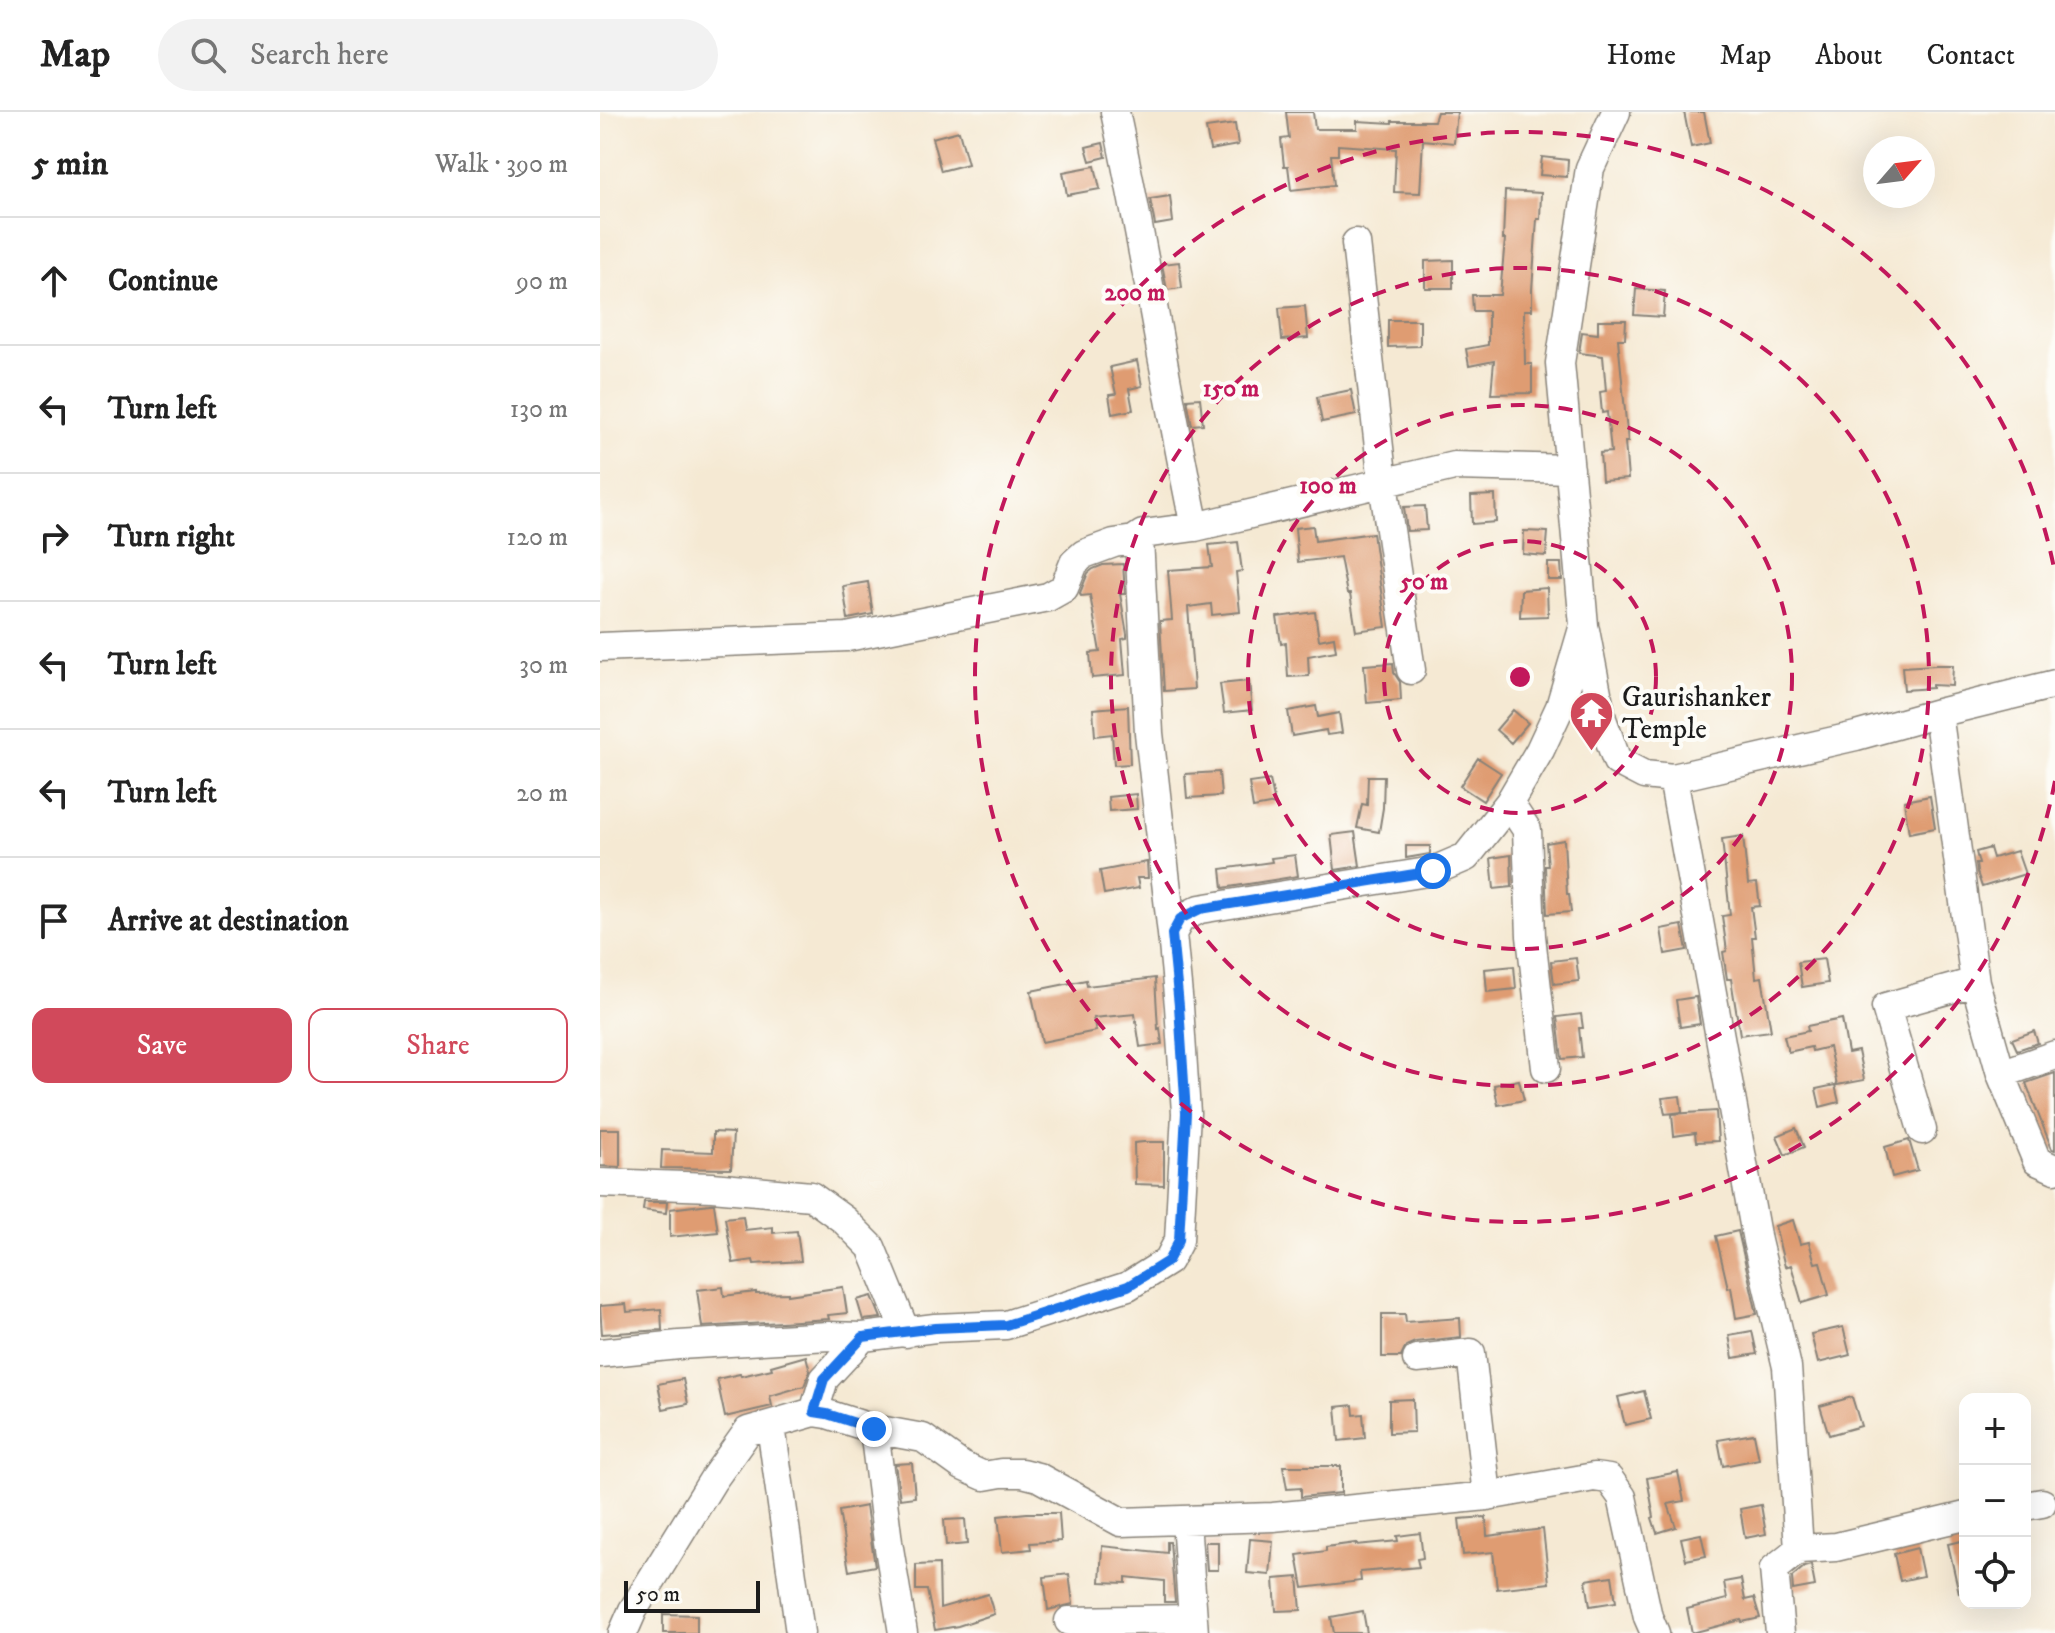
<!DOCTYPE html>
<meta charset="utf-8">
<style>
:root{--surface:#fff;--page:#f2f2f2;--text:#222;--muted:#767676;--line:#e0e0e0;--accent:#d1495b}
body{margin:0;font-family:"IM FELL DW Pica",serif;background:var(--page);color:var(--text)}
.controls{position:absolute;right:24px;bottom:24px;display:grid;overflow:hidden;border-radius:16px;box-shadow:0 8px 32px #0002}
.controls button{width:72px;height:72px;display:grid;place-items:center;padding:0;border:0;border-bottom:2px solid var(--line);background:var(--surface);color:var(--text);font:40px sans-serif}
.compass{position:absolute;left:1263px;top:24px;width:72px;height:72px;border-radius:50%;background:var(--surface);box-shadow:0 8px 32px #0002;rotate:62deg}
.scale{position:absolute;left:24px;bottom:20px;width:136px;box-sizing:border-box;padding-left:8px;border:4px solid #1c1c1c;border-top:0;font-size:22px;line-height:28px;white-space:nowrap;color:#1c1c1c;-webkit-text-stroke:6px #fdfcf7;paint-order:stroke}
.stop{position:absolute;width:24px;height:24px;margin:-18px;border:6px solid #1a73e8;border-radius:50%;background:#fff}
.stop.end{background:#1a73e8;border-color:#fff;box-shadow:0 2px 8px #0008}
.list{margin:0;padding:0;list-style:none}
h2{display:flex;justify-content:space-between;align-items:center;height:104px;margin:0;padding:0 32px;font-size:34px}
h2 small{font-size:26px;font-weight:400;color:var(--muted)}
.list li{display:grid;grid-template-columns:52px 1fr auto;gap:24px;align-items:center;box-sizing:border-box;height:128px;padding:0 32px;border-top:2px solid var(--line)}
.list b{display:block;font-size:30px;white-space:nowrap}
.list em{font-size:26px;font-style:normal;color:var(--muted)}
.actions{display:flex;gap:16px;padding:24px 32px}
.actions a{flex:1;padding:18px 0;border:2px solid var(--accent);border-radius:16px;text-align:center;font-size:28px;color:var(--accent)}
.actions .main{background:var(--accent);color:#fff}
.icon{flex:none;width:44px;height:44px;fill:none;stroke:currentColor;stroke-width:2;stroke-linecap:round;stroke-linejoin:round}
.map{position:relative;flex:none;width:1455px;height:1521px;overflow:hidden}
header{display:flex;align-items:center;gap:48px;box-sizing:border-box;height:112px;padding:0 40px;background:var(--surface);border-bottom:2px solid var(--line)}
header strong{font-size:38px}
nav{display:flex;gap:44px;margin-inline-start:auto;font-size:28px}
.search{width:560px;height:72px;background:var(--page);display:flex;align-items:center;gap:20px;box-sizing:border-box;padding:0 28px;border-radius:44px;color:var(--muted);font-size:30px}
main{display:flex}
aside{flex:1;background:var(--surface)}
.map>svg:first-child{display:block}
.building{fill:#df9c72}
.lines{fill:none;stroke-linecap:round;stroke-linejoin:round}
.minor-casing{stroke:#888278;stroke-width:31}
.minor{stroke:#fff;stroke-width:28}
.route{stroke:#1a73e8;stroke-width:10}
.ring{fill:none;stroke:#c2185b;stroke-width:4;stroke-dasharray:14 10}
.labels{text-anchor:middle;dominant-baseline:central;stroke-width:8;stroke-linejoin:round;paint-order:stroke}
.poi-label{font-size:28px;fill:#1c1c1c;stroke:#fdfcf7;text-anchor:start}
.centre{fill:#c2185b;stroke:#fdfcf7;stroke-width:4}
.ring-label{font-size:24px;text-anchor:middle;font-weight:bold;fill:#c2185b;stroke:#fdfcf7;stroke-width:8;stroke-linejoin:round;paint-order:stroke}
</style>
<header>
<strong>Map</strong>
<div class="search"><svg class="icon" aria-label="search" viewBox="0 0 24 24"><circle cx="10" cy="10" r="6"/><path d="M15 15l6 6"/></svg>Search here</div>
<nav><a>Home</a><a>Map</a><a>About</a><a>Contact</a></nav>
</header>
<main>
<aside>
<h2>5 min<small>Walk · 390 m</small></h2>
<ul class="list">
<li><svg class="icon" aria-label="ahead" viewBox="0 0 24 24"><path d="M12 20V5M6 11l6-6 6 6"/></svg><div><b>Continue</b></div><em>90 m</em></li>
<li><svg class="icon" aria-label="left" viewBox="0 0 24 24"><path d="M17 20v-9H6M10 6l-5 5 5 5"/></svg><div><b>Turn left</b></div><em>130 m</em></li>
<li><svg class="icon" aria-label="right" viewBox="0 0 24 24"><path d="M7 20v-9h11M14 6l5 5-5 5"/></svg><div><b>Turn right</b></div><em>120 m</em></li>
<li><svg class="icon" aria-label="left" viewBox="0 0 24 24"><path d="M17 20v-9H6M10 6l-5 5 5 5"/></svg><div><b>Turn left</b></div><em>30 m</em></li>
<li><svg class="icon" aria-label="left" viewBox="0 0 24 24"><path d="M17 20v-9H6M10 6l-5 5 5 5"/></svg><div><b>Turn left</b></div><em>20 m</em></li>
<li><svg class="icon" aria-label="arrive" viewBox="0 0 24 24"><path d="M6 21V4h12l-3 4 3 4H6"/></svg><div><b>Arrive at destination</b></div></li>
</ul>
<div class="actions"><a class="main">Save</a><a>Share</a></div>
</aside>
<div class="map">
<svg width="1455" height="1521" viewBox="0 0 1455 1521">
<rect width="100%" height="100%" fill="#fdfcf7"/>
<filter id="ink" filterUnits="userSpaceOnUse"><feTurbulence type="fractalNoise" baseFrequency=".0125" numOctaves="2"/><feDisplacementMap in="SourceGraphic" scale="16" xChannelSelector="R" yChannelSelector="G"/><feConvolveMatrix kernelMatrix="1 2 1 2 8 2 1 2 1" color-interpolation-filters="sRGB"/></filter>
<filter id="wash" filterUnits="userSpaceOnUse"><feTurbulence type="fractalNoise" baseFrequency=".006" numOctaves="4" result="noise"/><feDisplacementMap in="SourceGraphic" scale="32" xChannelSelector="R" yChannelSelector="G"/><feGaussianBlur stdDeviation="1.8" result="paint"/><feColorMatrix in="noise" values="0 0 0 0 0 0 0 0 0 0 0 0 0 0 0 0 0 1.4 0 .05"/><feComposite in="paint" operator="in"/></filter>
<g filter="url(#wash)">
<rect width="100%" height="100%" fill="#f5e9d3"/>
<g id="blocks">
<!-- building -->
<path class="building" d="M686 0H713L715 17H757V9L792 11V9H834L837 0H857L854 31 823 28 820 81 794 80 796 37 738 33V43H731L734 73 691 78 688 54H684L681 27 689 26Z
M1084 0H1104L1110 31 1091 35Z
M635 12 638 33 610 38 606 16Z
M359 19 368 52 341 59 332 26Z
M503 31 506 45 490 49 486 35Z
M942 45 968 48 967 65 940 63Z
M495 54 500 77 467 83 463 60Z
M905 79 941 81 940 107H937L932 178V198H924L925 252H932V281L891 282 894 249 869 254 866 237 888 233V199H873L872 183H900L905 127H903Z
M570 84 573 110 555 113 550 87Z
M853 148V176H825V149Z
M579 150 582 176 567 178 562 152Z
M1036 177 1065 179 1063 205 1034 203Z
M705 194 708 226 682 228 679 196Z
M788 208H820V234L788 235Z
M998 208H1026L1025 227H1018L1028 330H1025L1028 367 1002 369 1000 341 1011 340 1007 300 1002 301 1000 280 1006 279 1003 244 979 241 982 220 998 222Z
M537 249 542 274 529 277 533 298 512 302 509 283 516 282 510 255Z
M751 278 756 303 722 310 717 285Z
M600 286 603 312 592 313 587 287Z
M895 383 896 410 872 412 871 384Z
M825 394 827 418 807 419 804 395Z
M713 414 715 429 773 421 786 515 756 519 750 482H747L740 445 698 450 695 416Z
M924 419 948 420 946 444 923 442Z
M638 430 642 459 636 460 640 500 612 503 611 492 588 495 594 577 564 579 560 509 572 508 568 458 612 455 609 433Z
M948 451H961L962 468H948Z
M523 452 525 482H520L527 522V526L522 527 525 563 492 566 490 541 500 540 490 483 481 484 480 481 488 461 493 457 503 453Z
M268 470 273 502 248 507 243 474Z
M947 476 948 504 920 505 921 478Z
M715 500 719 528 734 525 736 539 708 544 709 564 688 565 686 531 681 532 677 505Z
M793 551 794 561 800 570 801 588 767 591 764 553Z
M1336 553H1353L1352 574 1332 573V576L1304 578 1302 555Z
M649 569 652 598 624 601 620 572Z
M528 594 530 652 514 653 512 622 495 624 493 597Z
M716 594 718 605 739 601 742 621 727 623 726 618 692 624 688 599Z
M913 598 928 611 911 631 896 618Z
M878 646 901 661 883 689 860 674Z
M619 660 621 684 587 686 585 662Z
M768 664H784L783 696 779 720 757 716 762 692 767 693Z
M670 668 675 692 653 696 649 671Z
M536 682 537 697 509 699 508 685Z
M1330 684 1335 716 1309 721 1304 689Z
M755 720 760 754 735 758 731 723Z
M1143 724 1148 772 1157 771 1160 794 1151 795 1155 825H1152L1156 866 1162 865 1171 919 1140 923 1131 867H1127L1123 840 1127 839 1122 804 1130 803 1122 727Z
M964 728 967 782H969L971 800 947 802 945 754H948L946 731Z
M806 734H830V742L806 746Z
M1390 736 1393 746 1417 739 1425 762 1382 775 1377 760 1376 752H1379L1376 740Z
M695 743 698 764 623 776 621 757 672 750 671 746Z
M911 743 912 775 894 777 891 746Z
M547 750 548 766H537L539 776 504 782 500 759Z
M1082 813 1087 838 1065 842 1061 817Z
M976 846 979 869 954 872 951 849Z
M1224 847 1228 871 1202 875 1198 850Z
M914 854 916 877 887 880 885 857Z
M555 866 558 917 560 916 562 932 540 935 535 902 493 906 496 919 442 930 431 879 486 868 487 874Z
M1096 885 1100 912 1080 915 1076 888Z
M981 902 983 916H979L982 945 962 947 957 905Z
M1242 907 1248 941 1258 939 1264 968 1237 973 1229 935 1212 939 1211 935 1188 940 1184 924 1208 919 1207 914Z
M1434 919 1438 931 1417 938 1412 927Z
M1455 961V1038L1452 1037 1426 971Z
M919 968 924 988 898 993 894 973Z
M1235 973 1239 990 1220 995 1216 977Z
M1080 984 1082 1000 1065 1002 1062 986Z
M1116 999 1118 1029 1096 1030 1095 1021 1074 1024 1072 1002Z
M1196 1016 1204 1035 1185 1043 1177 1024Z
M0 1017H20V1055L0 1054Z
M113 1020 133 1021 131 1057 61 1056 62 1038 113 1040Z
M1309 1028 1318 1058 1292 1065 1285 1035Z
M544 1030H564V1073L535 1072 534 1031Z
M44 1090H67L66 1101 43 1098Z
M110 1092H114L118 1120 70 1125V1097Z
M143 1104 145 1118 173 1115V1121L197 1119 201 1149 154 1152 153 1148 133 1151 125 1106Z
M1193 1108 1200 1132 1209 1130 1215 1151 1220 1150 1229 1183 1202 1191 1191 1153 1185 1155 1175 1114Z
M1138 1119 1157 1202 1136 1206 1131 1175 1128 1176 1116 1124Z
M123 1175 124 1184 156 1180V1182L188 1181V1183L243 1175 247 1201 228 1203 229 1207 102 1215 97 1178Z
M272 1184 281 1206 263 1208 257 1188Z
M26 1192 27 1200 61 1197 62 1218 2 1222 0 1194Z
M782 1202H805L806 1210 860 1206 861 1225 815 1230 806 1234 801 1245H782Z
M1243 1215 1250 1243 1218 1251 1211 1222Z
M1152 1219 1157 1242 1133 1246 1129 1223Z
M206 1244 210 1259 204 1274 170 1284 172 1294 125 1305 117 1267 140 1262 141 1264 172 1257 171 1254Z
M83 1267 88 1292 63 1297 58 1272Z
M1044 1279 1051 1307 1025 1313 1018 1285Z
M1252 1285 1261 1314 1229 1323 1220 1294Z
M813 1287 814 1320 789 1321V1288Z
M753 1293 754 1303 763 1302 765 1326 739 1329 736 1295Z
M1154 1322 1159 1347 1123 1354 1118 1328Z
M312 1351 315 1385 300 1387 295 1352Z
M683 1354H741V1381L701 1385V1376L687 1377Z
M1078 1360 1084 1389 1068 1392 1076 1415 1057 1421 1052 1406 1054 1405 1047 1366Z
M1161 1393 1166 1422 1145 1426 1140 1397Z
M266 1394 275 1454 249 1459 239 1399Z
M427 1401H459L461 1429 430 1431 431 1437 402 1440 398 1404Z
M886 1405 887 1424 943 1417 949 1471 897 1477 893 1440 863 1443 859 1407Z
M365 1407 367 1432 346 1434 344 1408Z
M820 1421 823 1446 817 1447 819 1455 760 1460 761 1469 703 1476 697 1443 726 1439V1435L756 1431V1433L798 1429 797 1424Z
M1101 1422 1106 1444 1086 1448 1081 1426Z
M650 1427 673 1429 670 1463 647 1461Z
M1365 1428V1480L1359 1481 1348 1432Z
M567 1430H570L575 1490H564V1469L526 1465V1471L500 1470 502 1434 567 1441Z
M605 1430H618V1458H607Z
M1317 1436 1323 1464 1300 1469 1294 1442Z
M339 1452 340 1496 388 1482 394 1502 358 1514 335 1518 327 1478H316V1453Z
M1211 1453 1215 1474 1193 1478 1192 1465 1204 1455Z
M469 1462 473 1492 448 1498 444 1465Z
M1012 1464 1016 1490 990 1494 986 1468Z
M698 1465 701 1498 676 1499 674 1467Z
M1141 1467 1145 1488 1154 1486 1160 1506 1142 1510 1141 1508 1092 1521 1087 1497 1127 1487 1124 1470Z
M763 1499 767 1521H734L731 1505Z
M63 1502 97 1503V1521H63Z"/>
</g>
</g>
<g filter="url(#ink)">
<use href="#blocks" fill-opacity="0" stroke="#888278" stroke-width="2"/>
<g class="lines">
<defs>
<path id="minor" d="M515 0C545 138 566 277 595 415
M756 131 783 371 811 558
M539 426 549 621 572 822
M985 518 1002 607 1017 649 1044 663 1073 666 1157 1129 1187 1255 1199 1437 1174 1457 1180 1521
M0 535 247 525 448 485 464 476 474 451 484 442 514 431 534 428 543 422 595 415 854 354 970 357
M1338 601 1455 572
M1073 666 1256 624 1338 601 1375 870 1401 962 1437 1049 1455 1057
M909 691 927 718 931 824 946 956
M1401 962 1455 943
M1322 1018 1286 895 1375 870
M0 1071 112 1075 211 1084 244 1108 271 1135 306 1221
M263 1225 224 1267 214 1300 227 1302 274 1317 288 1430 303 1521
M0 1241 79 1233 229 1224 263 1225 335 1216 406 1213 528 1174 568 1149 579 1128 586 1001 579 894 572 822 580 807 600 797 833 759 866 745 909 691 940 638 960 595 984 513 960 251 990 56 1016 0
M817 1247 871 1241 887 1384
M171 1314 200 1521
M274 1317 323 1326 362 1354 384 1364 401 1361H422L438 1365 521 1410 673 1405 887 1384 994 1365 1009 1367 1022 1385 1048 1505 1055 1521
M1425 1394 1442 1391
M586 1409 594 1521
M1199 1437 1236 1435 1365 1404
M469 1509 592 1507
M23 1521 33 1498 113 1368 148 1319 214 1300"/>
</defs>
<!-- minor casing -->
<use href="#minor" class="minor-casing"/>
<!-- minor -->
<use href="#minor" class="minor"/>
</g>
</g>
<g class="lines" filter="url(#ink)">
<!-- route -->
<path class="route" d="M274 1317 227 1302 214 1300 224 1267 263 1225 335 1216 406 1213 528 1174 568 1149 579 1128 586 1001 579 894 572 822 580 807 600 797 833 759"/>
</g>
<!-- distance rings -->
<g class="ring">
<circle cx="920" cy="565" r="136"/>
<circle cx="920" cy="565" r="272"/>
<circle cx="920" cy="565" r="409"/>
<path d="M1455 669A545 545 0 1 1 1455 461"/>
</g>
<!-- icons -->
<defs>
<symbol id="temple-pin" viewBox="-11 -11 22 30"><path d="M0 17L-7.5 6A9.5 9.5 0 1 1 7.5 6Z" fill="#d1495b" stroke="#fdfcf7"/><path d="M0-6L5-2H3V0L6.5 2.5H4V6H1.5V3h-3V6H-4V2.5H-6.5L-3 0V-2H-5Z" fill="#fff"/></symbol>
</defs>
<g fill-rule="evenodd">
<use href="#temple-pin" x="966" y="576" width="51" height="69"/>
</g>
<g class="labels">
<!-- poi labels -->
<g class="poi-label">
<text x="1022" y="585">Gaurishanker<tspan x="1022" dy="32">Temple</tspan></text>
</g>
</g>
<circle cx="920" cy="565" r="12" class="centre"/>
<g class="ring-label">
<text x="535" y="188">200 m</text>
<text x="631" y="284">150 m</text>
<text x="728" y="381">100 m</text>
<text x="824" y="477">50 m</text>
</g>
</svg>
<div class="controls">
<button>+</button>
<button>−</button>
<button><svg class="icon" aria-label="locate" viewBox="0 0 24 24"><circle cx="12" cy="12" r="6"/><path d="M12 2v4M12 18v4M2 12h4M18 12h4"/></svg></button>
</div>
<svg class="compass" viewBox="-18 -18 36 36"><path d="M0-13l5 13h-10z" fill="#e53935"/><path d="M0 13l5-13h-10z" fill="#767676"/></svg>
<div class="scale">50 m</div>
<div class="stop" style="left:833px;top:759px"></div>
<div class="stop end" style="left:274px;top:1317px"></div>
</div>
</main>
